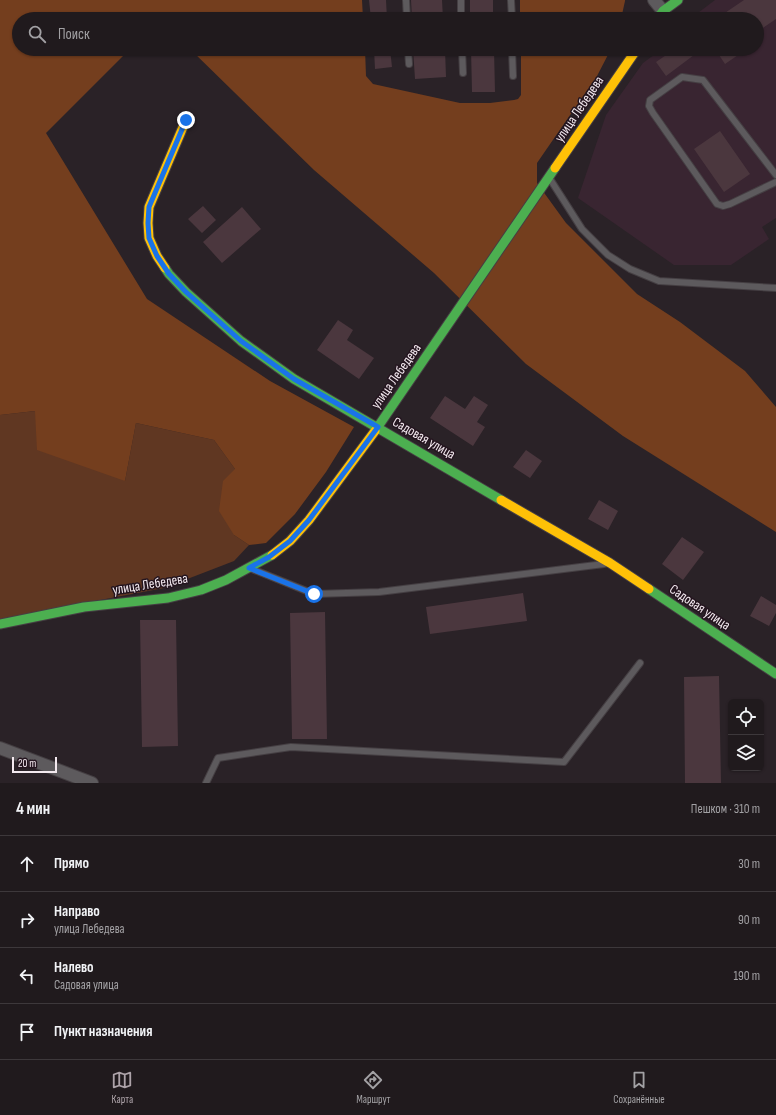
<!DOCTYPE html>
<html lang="ru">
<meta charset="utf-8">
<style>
:root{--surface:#201a1d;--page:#2d272a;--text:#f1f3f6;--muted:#a2a1a4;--line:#3d383b;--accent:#ada3a9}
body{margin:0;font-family:"Sofia Sans Condensed",sans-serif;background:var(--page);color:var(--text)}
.controls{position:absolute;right:12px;bottom:12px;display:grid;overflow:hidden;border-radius:6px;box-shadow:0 1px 3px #0004}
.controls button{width:36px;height:36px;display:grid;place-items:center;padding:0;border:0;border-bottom:1px solid var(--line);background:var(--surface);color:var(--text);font:20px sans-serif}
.scale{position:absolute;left:12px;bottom:10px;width:45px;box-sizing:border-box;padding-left:4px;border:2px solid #f3e9ef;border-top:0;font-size:11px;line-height:14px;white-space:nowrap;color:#f3e9ef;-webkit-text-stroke:3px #24151f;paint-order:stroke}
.stop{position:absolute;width:12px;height:12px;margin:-9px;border:3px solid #1a73e8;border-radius:50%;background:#fff}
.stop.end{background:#1a73e8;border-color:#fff;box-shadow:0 1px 4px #0008}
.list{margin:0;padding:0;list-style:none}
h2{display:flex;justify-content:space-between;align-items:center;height:52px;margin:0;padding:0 16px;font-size:17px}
h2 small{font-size:13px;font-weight:400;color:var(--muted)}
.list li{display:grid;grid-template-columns:26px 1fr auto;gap:12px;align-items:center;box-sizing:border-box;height:56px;padding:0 16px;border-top:1px solid var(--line)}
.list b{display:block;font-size:15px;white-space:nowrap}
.list p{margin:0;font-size:13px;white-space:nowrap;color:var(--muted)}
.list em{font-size:13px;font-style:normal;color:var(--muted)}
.icon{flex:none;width:22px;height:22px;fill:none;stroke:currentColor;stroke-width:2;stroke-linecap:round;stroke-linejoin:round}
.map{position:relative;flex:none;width:776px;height:783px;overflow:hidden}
.search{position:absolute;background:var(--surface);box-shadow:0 1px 3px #0004;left:12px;right:12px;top:12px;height:44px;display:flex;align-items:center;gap:10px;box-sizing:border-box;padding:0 14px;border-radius:22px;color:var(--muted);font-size:15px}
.sheet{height:276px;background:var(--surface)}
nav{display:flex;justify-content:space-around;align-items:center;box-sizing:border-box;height:56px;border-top:1px solid var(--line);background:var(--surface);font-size:11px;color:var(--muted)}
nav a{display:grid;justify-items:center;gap:2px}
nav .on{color:var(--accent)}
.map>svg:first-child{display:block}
.built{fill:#392531}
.green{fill:#603722}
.forest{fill:#743e1e}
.building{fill:#4b373e}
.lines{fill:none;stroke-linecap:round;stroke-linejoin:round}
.lane-casing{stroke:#453f43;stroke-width:8}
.street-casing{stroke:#453f43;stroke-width:14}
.fast-casing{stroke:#453f43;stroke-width:11}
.slow-casing{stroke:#453f43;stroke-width:11}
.lane{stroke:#5d5a5d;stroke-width:6}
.street{stroke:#5d5a5d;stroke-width:12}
.fast{stroke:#4caf50;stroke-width:9}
.slow{stroke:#ffc107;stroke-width:9}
.route{stroke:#1a73e8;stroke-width:5}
.labels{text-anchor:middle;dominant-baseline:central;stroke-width:3;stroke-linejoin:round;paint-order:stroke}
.street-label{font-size:14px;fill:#f3e9ef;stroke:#24151f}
</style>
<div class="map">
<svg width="776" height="783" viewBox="0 0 776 783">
<rect width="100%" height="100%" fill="#2a2227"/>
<!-- built -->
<path class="built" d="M715 0H776V218L762 227 769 239 731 265H674L578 198 606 115 643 63 662 49H757V19H690Z"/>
<!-- green -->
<path class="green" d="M35 411 125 481 136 423 214 440 235 469 234 535 249 545 234 561 164 588 47 610 0 620V415Z"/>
<!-- forest -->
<path class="forest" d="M0 0H362L363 19H19V49H130L46 133 147 299 270 381 354 427 326 472 295 514 266 543 249 545 234 535 219 511 223 481 235 469 214 440 136 423 125 481 37 450 35 411 0 415Z
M520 0H625V1L621 19H520Z
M190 49H365L366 76 373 84 460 103H490L514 100 518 99 521 95V49H611L597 76 537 163V183L566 223 637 294 680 322 745 371 776 407V532L623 436 526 364 434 273 314 170Z"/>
<!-- building -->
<path class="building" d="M369 0H386L387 19H371Z
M411 0H442L443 19H412Z
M470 0H493V19H470Z
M744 0H776V19L757 32V19H716Z
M374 49H390L392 67 375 69Z
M413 49H445L446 77 415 79Z
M471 49H494L495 92H472Z
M675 49H702L666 76 656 62Z
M715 49H742L744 51 725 64Z
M720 131 750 174 724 192 694 149Z
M203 206 216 220 202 233 188 219Z
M242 207 261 229 222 263 203 242Z
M338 320 353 330 347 340 374 358 359 379 317 350Z
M445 396 465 409 474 396 488 405 477 422 485 427 473 446 430 418Z
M526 450 542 461 530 478 513 467Z
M599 500 618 511 608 530 588 519Z
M682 537 704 552 683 580 662 564Z
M523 593 527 621 430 634 426 607Z
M761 596 776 605V613L769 626 750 616Z
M325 612 327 739H292L290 613Z
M140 620H176L178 746 142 747Z
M719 676 721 783H685L684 677Z"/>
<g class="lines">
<defs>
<path id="lane" d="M406 0 407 19
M461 0V19
M511 0 512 19
M408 49 409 64
M462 49 463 73
M512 49 513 76
M776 175 703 80 682 77 650 100 649 106 653 113 717 204 723 206 730 204 776 182
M550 179 582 229 608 255 630 269 659 281 776 288
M252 569 314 594 379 592 604 564
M206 783 218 758 291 747 564 762 640 663"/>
<path id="street" d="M654 0 663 11
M0 748 92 783"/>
<path id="fast" d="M657 19 663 11 678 0
M165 268 169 274 186 292 241 341 294 379 501 500
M375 431 555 168
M649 589 776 674
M0 624 84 607 168 598 201 590 226 580 272 555"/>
<path id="slow" d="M555 168 637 49
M165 268 157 256 149 238 148 223 149 207 186 120
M501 500 610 563 649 589
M272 555 290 541 309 520 375 431"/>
</defs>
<!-- lane casing -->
<use href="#lane" class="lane-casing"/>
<!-- street casing -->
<use href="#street" class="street-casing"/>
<!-- fast casing -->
<use href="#fast" class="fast-casing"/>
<!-- slow casing -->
<use href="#slow" class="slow-casing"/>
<!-- lane -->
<use href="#lane" class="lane"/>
<!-- street -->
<use href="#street" class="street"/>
<!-- fast -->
<use href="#fast" class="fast"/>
<!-- slow -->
<use href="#slow" class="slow"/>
</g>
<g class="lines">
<!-- route -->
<path class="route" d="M186 120 149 207 148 223 149 238 157 256 169 274 186 292 241 341 294 379 378 427 309 520 290 541 269 557 249 568 314 594"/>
</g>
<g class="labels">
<!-- street labels -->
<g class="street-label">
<text transform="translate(579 109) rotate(-56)">улица Лебедева</text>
<text transform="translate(396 376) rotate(-55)">улица Лебедева</text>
<text transform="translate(424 438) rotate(30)">Садовая улица</text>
<text transform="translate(150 584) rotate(-9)">улица Лебедева</text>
<text transform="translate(700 607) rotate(34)">Садовая улица</text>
</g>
</g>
</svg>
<div class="controls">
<button><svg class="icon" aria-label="locate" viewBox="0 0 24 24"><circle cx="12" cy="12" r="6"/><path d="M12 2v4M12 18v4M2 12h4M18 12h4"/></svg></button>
<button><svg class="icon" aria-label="layers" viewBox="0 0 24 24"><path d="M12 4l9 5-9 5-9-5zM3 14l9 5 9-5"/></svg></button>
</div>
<div class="scale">20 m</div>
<div class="stop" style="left:314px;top:594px"></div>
<div class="stop end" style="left:186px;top:120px"></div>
<div class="search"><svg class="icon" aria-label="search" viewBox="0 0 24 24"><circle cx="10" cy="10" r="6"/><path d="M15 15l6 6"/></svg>Поиск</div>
</div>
<section class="sheet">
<h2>4 мин<small>Пешком · 310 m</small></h2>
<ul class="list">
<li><svg class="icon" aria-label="ahead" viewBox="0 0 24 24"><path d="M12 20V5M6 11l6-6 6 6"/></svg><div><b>Прямо</b></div><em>30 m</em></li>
<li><svg class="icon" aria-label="right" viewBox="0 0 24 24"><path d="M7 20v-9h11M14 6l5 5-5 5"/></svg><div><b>Направо</b><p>улица Лебедева</p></div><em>90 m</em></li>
<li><svg class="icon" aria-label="left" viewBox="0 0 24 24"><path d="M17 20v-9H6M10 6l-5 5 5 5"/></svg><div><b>Налево</b><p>Садовая улица</p></div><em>190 m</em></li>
<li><svg class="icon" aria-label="arrive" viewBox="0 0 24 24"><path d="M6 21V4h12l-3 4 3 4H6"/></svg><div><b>Пункт назначения</b></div></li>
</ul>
</section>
<nav>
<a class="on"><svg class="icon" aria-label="map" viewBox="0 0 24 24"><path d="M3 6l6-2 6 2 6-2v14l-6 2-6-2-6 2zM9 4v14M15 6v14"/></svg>Карта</a>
<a><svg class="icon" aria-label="directions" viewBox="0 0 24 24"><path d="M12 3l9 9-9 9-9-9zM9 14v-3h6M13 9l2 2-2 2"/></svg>Маршрут</a>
<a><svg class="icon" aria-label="saved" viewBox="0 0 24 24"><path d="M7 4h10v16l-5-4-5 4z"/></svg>Сохранённые</a>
</nav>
